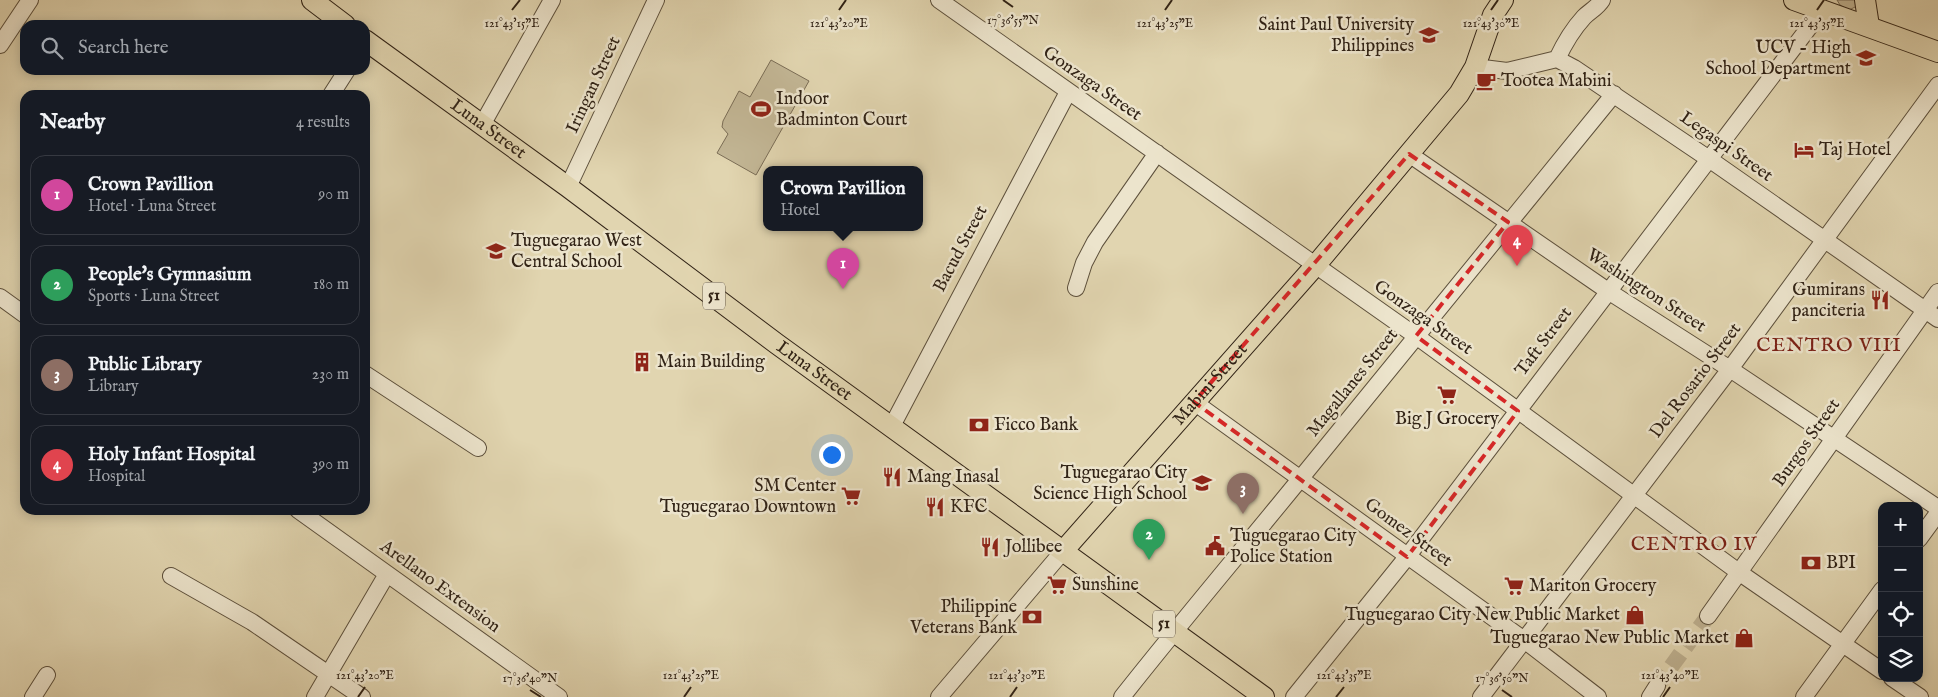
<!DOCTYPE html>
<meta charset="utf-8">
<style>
:root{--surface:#171b24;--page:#242831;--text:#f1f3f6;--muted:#9ea1a6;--line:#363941;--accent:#0f766e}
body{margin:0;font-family:"IM FELL English",serif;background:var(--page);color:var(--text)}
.controls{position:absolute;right:15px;bottom:15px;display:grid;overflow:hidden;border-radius:10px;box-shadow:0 2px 12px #0003}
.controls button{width:45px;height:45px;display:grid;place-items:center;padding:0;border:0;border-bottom:1px solid var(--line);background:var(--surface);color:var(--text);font:25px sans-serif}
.you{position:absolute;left:831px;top:454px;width:18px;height:18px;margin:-12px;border:4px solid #fff;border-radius:50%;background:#1a73e8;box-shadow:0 0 0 8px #1a73e833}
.badge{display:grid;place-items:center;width:32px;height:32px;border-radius:50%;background:var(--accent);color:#fff;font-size:16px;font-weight:700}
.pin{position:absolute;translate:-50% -41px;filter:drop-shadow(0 1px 2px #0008)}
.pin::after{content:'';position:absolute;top:26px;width:18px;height:15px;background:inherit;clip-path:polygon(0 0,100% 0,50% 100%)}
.popup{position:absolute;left:763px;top:166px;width:160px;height:65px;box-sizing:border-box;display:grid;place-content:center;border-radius:10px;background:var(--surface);filter:drop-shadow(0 1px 4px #0005);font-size:16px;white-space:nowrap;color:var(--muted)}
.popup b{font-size:19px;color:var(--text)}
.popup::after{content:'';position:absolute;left:50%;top:100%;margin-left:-10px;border:10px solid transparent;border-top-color:var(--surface)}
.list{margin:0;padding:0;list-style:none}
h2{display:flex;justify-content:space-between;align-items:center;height:65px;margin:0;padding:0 20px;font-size:21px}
h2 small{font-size:16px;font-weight:400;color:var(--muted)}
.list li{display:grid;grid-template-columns:32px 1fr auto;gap:15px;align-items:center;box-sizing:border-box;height:80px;margin:0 10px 10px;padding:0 10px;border:1px solid var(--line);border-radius:15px}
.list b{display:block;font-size:19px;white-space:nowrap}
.list p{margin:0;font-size:16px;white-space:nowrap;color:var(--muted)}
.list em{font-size:16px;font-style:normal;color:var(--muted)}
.icon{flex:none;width:28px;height:28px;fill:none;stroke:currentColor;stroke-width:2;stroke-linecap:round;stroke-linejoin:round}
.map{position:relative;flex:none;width:1938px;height:697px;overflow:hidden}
.search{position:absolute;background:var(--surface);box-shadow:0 2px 12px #0003;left:20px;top:20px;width:350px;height:55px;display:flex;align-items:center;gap:12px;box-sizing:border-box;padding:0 18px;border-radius:15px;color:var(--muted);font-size:19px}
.panel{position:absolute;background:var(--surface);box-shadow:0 2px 12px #0003;left:20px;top:90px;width:350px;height:425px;border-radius:15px}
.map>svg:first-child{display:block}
.green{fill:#c3b796;stroke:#7a6d56}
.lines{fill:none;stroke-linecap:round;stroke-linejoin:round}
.minor-tunnel{stroke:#beb191;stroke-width:16;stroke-dasharray:16 8;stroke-linecap:butt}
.minor-casing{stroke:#5d503c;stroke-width:18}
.major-casing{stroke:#312316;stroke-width:22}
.minor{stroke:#ece4cc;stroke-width:16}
.major{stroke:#e1d5b0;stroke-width:20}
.marked{fill:none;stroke:#d62828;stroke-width:4;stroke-dasharray:10 6;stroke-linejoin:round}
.ticks{fill:none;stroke:#312316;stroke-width:2}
.labels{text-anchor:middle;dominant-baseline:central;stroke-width:5;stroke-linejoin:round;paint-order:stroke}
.shield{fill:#ece4cc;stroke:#695d4d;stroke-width:1}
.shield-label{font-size:16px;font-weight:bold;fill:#312316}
.poi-label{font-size:18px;fill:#312316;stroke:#ece4cc;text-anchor:start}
.street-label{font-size:18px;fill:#312316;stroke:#ece4cc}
.quarter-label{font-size:20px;letter-spacing:1px;fill:#7a1f14;stroke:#ece4cc}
.ticks-label{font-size:12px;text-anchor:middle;fill:#312316;stroke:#ece4cc;stroke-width:5;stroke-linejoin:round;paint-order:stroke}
</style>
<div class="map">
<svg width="1938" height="697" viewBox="0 0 1938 697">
<rect width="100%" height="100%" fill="#e1d5b0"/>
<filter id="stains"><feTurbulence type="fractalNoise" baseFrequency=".004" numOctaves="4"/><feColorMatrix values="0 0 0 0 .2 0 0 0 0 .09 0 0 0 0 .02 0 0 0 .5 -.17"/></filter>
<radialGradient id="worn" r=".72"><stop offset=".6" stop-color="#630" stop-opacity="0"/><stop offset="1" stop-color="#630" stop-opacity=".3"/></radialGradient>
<!-- green -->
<path class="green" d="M1837 0H1856L1857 6 1849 10 1840 5Z
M771 60 809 81 756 175 717 153 728 134 722 127 723 121 739 91 750 97Z"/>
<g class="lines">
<!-- minor-tunnel -->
<path class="minor-tunnel" d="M1657 686 1708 616"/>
<defs>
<path id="minor" d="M939 0 1416 336 1740 573 1882 671
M0 45 30 0
M1557 59C1564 44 1573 29 1584 17 1590 11 1597 8 1602 0
M1475 67 1507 71 1557 59 1574 68 1709 159 1938 319
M331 95 347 70
M482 125 552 0
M1409 154 1608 291 1730 369 1938 508
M568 187 656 0
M1076 288 1084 263 1095 242 1157 153
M0 297 25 315
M365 374 478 448
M1194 402 1524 640 1598 697
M892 426 1068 92
M298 510 559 697
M1919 539 1938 513
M171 576 252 622 362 697
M1708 616 1938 292
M1892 678 1920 697
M33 697 47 675
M315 697 387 574
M939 697 1064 550
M1122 697C1182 621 1244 548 1305 473 1408 347 1510 220 1614 94
M1294 697 1407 557 1823 9
M1481 697 1730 369 1938 85
M1650 697 1657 686
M1804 697 1882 590"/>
<g id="major">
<path d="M312 0 345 25"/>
<path d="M1794 0 1938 52"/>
<path d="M1865 0 1869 26"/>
<path id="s1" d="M365 40 568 187 777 344 1264 697"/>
<path id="s2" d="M1064 550 1315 266 1459 94 1475 67 1493 15 1503 0"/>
</g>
</defs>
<!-- minor casing -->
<use href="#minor" class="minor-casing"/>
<!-- major casing -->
<use href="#major" class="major-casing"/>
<!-- minor -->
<use href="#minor" class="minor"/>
<!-- major -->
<use href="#major" class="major"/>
</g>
<!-- marked area -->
<path class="marked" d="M1409 154 1508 222 1416 336 1518 411 1407 557 1194 402Z"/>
<!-- ticks -->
<path class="ticks" d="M1003 0 1013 7M512 10 520 0M839 10 846 0M1165 10 1172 0M1491 10 1498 0M1817 10 1824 0M530 690 541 697M1502 690 1512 697M358 697 365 687M684 697 691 687M1010 697 1017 687M1336 697 1344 687M1663 697 1670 687"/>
<!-- icons -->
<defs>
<symbol id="university-bare" viewBox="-9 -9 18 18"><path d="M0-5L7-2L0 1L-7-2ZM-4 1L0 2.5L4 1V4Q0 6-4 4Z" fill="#8f2418" stroke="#ece4cc" stroke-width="2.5" paint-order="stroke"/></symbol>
<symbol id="school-bare" viewBox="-9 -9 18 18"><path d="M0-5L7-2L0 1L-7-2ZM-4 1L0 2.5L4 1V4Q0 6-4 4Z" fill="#8f2418" stroke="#ece4cc" stroke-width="2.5" paint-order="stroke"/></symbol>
<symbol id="cafe-bare" viewBox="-9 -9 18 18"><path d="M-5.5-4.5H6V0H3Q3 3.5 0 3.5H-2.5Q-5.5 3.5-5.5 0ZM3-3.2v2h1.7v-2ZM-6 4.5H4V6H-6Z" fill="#8f2418" stroke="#ece4cc" stroke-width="2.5" paint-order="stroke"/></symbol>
<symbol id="stadium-bare" viewBox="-9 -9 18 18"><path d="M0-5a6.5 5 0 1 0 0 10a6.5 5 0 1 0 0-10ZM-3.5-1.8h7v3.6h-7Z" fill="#8f2418" stroke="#ece4cc" stroke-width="2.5" paint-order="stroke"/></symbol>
<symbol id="hotel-bare" viewBox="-9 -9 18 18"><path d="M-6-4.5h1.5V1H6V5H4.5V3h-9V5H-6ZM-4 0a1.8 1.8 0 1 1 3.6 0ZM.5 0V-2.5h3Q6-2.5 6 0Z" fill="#8f2418" stroke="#ece4cc" stroke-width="2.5" paint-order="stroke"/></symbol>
<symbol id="restaurant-bare" viewBox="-9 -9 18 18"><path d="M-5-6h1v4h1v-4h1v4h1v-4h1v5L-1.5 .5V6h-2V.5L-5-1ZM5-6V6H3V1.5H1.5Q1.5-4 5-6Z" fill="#8f2418" stroke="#ece4cc" stroke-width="2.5" paint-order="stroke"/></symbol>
<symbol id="building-bare" viewBox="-9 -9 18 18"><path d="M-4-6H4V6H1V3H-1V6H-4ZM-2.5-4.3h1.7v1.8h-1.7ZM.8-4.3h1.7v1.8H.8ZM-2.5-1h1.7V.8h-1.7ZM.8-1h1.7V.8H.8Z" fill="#8f2418" stroke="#ece4cc" stroke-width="2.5" paint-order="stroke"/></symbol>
<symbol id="supermarket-bare" viewBox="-9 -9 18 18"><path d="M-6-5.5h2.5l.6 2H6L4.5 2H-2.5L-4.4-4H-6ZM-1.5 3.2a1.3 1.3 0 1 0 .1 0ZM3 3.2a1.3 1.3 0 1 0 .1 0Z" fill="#8f2418" stroke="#ece4cc" stroke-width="2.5" paint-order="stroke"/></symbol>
<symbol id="bank-bare" viewBox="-9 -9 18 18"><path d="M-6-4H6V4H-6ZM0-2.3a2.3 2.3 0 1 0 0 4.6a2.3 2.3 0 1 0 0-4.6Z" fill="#8f2418" stroke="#ece4cc" stroke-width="2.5" paint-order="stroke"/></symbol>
<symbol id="civic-bare" viewBox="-9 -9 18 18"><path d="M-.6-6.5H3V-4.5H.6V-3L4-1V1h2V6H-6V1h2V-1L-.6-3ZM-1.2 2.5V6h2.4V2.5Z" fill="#8f2418" stroke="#ece4cc" stroke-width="2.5" paint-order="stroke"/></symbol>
<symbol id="shop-bare" viewBox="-9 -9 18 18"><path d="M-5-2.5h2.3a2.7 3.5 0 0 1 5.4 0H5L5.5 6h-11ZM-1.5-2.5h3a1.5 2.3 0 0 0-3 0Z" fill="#8f2418" stroke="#ece4cc" stroke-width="2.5" paint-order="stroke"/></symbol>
</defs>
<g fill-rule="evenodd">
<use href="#university-bare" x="1415" y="21" width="28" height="28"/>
<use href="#school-bare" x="1852" y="44" width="28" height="28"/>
<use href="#cafe-bare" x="1472" y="67" width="28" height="28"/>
<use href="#stadium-bare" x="747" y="95" width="28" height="28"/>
<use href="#hotel-bare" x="1790" y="136" width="28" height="28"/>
<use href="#school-bare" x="482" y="237" width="28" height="28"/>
<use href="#restaurant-bare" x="1866" y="286" width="28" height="28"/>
<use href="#building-bare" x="628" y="348" width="28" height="28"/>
<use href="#supermarket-bare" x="1433" y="381" width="28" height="28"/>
<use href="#bank-bare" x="965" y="411" width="28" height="28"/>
<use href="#restaurant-bare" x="878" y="463" width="28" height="28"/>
<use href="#school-bare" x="1188" y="469" width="28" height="28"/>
<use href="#supermarket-bare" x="837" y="482" width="28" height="28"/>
<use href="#restaurant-bare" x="921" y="493" width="28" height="28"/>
<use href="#civic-bare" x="1201" y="532" width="28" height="28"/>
<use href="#restaurant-bare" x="976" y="533" width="28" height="28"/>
<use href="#bank-bare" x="1797" y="549" width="28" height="28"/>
<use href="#supermarket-bare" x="1043" y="571" width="28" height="28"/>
<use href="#supermarket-bare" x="1500" y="572" width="28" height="28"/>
<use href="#shop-bare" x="1621" y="601" width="28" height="28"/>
<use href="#bank-bare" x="1018" y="603" width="28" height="28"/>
<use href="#shop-bare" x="1730" y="624" width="28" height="28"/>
</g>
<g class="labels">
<!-- shield labels -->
<g class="shield">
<rect x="703" y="282.5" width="22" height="27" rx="4"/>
<rect x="1153" y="610.5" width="22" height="27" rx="4"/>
</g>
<g class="shield-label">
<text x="714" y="296">51</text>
<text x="1164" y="624">51</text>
</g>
<!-- poi labels -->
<g class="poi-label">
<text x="1414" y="25" text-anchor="end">Saint Paul University<tspan x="1414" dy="21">Philippines</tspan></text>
<text x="1851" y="48" text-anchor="end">UCV - High<tspan x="1851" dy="21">School Department</tspan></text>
<text x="1501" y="81">Tootea Mabini</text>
<text x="776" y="99">Indoor<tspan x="776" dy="21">Badminton Court</tspan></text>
<text x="1819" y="150">Taj Hotel</text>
<text x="511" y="241">Tuguegarao West<tspan x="511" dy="21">Central School</tspan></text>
<text x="1865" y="290" text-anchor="end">Gumirans<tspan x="1865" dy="21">panciteria</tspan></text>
<text x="657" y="362">Main Building</text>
<text x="1447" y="419" text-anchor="middle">Big J Grocery</text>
<text x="994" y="425">Ficco Bank</text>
<text x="1187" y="473" text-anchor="end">Tuguegarao City<tspan x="1187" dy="21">Science High School</tspan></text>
<text x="907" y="477">Mang Inasal</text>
<text x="836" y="486" text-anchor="end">SM Center<tspan x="836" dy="21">Tuguegarao Downtown</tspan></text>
<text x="950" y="507">KFC</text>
<text x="1230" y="536">Tuguegarao City<tspan x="1230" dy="21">Police Station</tspan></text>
<text x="1005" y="547">Jollibee</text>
<text x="1826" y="563">BPI</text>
<text x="1072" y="585">Sunshine</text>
<text x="1529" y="586">Mariton Grocery</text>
<text x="1017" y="607" text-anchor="end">Philippine<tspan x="1017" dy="21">Veterans Bank</tspan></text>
<text x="1620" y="615" text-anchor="end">Tuguegarao City New Public Market</text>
<text x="1729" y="638" text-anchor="end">Tuguegarao New Public Market</text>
</g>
<!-- street labels -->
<g class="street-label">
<text transform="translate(1092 84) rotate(35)">Gonzaga Street</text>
<text transform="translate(594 85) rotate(-65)">Iringan Street</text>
<text stroke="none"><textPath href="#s1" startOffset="152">Luna Street</textPath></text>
<text transform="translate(1726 147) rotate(35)">Legaspi Street</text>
<text transform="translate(961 249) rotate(-62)">Bacud Street</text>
<text transform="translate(1646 291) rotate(33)">Washington Street</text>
<text transform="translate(1423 318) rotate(35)">Gonzaga Street</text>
<text transform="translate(1544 342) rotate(-53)">Taft Street</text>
<text stroke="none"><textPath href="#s1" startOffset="558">Luna Street</textPath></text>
<text transform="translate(1696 381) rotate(-53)">Del Rosario Street</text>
<text transform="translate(1353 383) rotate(-51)">Magallanes Street</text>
<text stroke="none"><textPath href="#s2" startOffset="221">Mabini Street</textPath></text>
<text transform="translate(1807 443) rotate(-55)">Burgos Street</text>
<text transform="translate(1408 533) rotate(36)">Gomez Street</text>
<text transform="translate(440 587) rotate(36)">Arellano Extension</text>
</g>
<!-- quarter labels -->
<g class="quarter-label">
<text x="1829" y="345">CENTRO VIII</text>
<text x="1694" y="544">CENTRO IV</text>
</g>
</g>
<g class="ticks-label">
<text x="1013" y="24">17°36'55"N</text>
<text x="512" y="27">121°43'15"E</text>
<text x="839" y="27">121°43'20"E</text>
<text x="1165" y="27">121°43'25"E</text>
<text x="1491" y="27">121°43'30"E</text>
<text x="1817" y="27">121°43'35"E</text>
<text x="365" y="679">121°43'20"E</text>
<text x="691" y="679">121°43'25"E</text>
<text x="1017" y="679">121°43'30"E</text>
<text x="1344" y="679">121°43'35"E</text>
<text x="1670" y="679">121°43'40"E</text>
<text x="530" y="682">17°36'40"N</text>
<text x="1502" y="682">17°36'50"N</text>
</g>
<rect width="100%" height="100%" filter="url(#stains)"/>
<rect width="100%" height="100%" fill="url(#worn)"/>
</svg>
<div class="controls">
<button>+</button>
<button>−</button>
<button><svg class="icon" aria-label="locate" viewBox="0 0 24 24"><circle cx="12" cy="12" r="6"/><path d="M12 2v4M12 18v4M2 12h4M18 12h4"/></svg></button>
<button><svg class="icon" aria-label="layers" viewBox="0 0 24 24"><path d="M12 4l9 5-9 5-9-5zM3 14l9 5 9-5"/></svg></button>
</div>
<div class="you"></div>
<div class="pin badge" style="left:843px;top:289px;background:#d1479c">1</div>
<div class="popup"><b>Crown Pavillion</b>Hotel</div>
<div class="pin badge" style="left:1149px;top:560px;background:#2e9e5b">2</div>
<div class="pin badge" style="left:1243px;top:514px;background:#8d6e63">3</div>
<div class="pin badge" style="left:1517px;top:266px;background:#e0444e">4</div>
<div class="search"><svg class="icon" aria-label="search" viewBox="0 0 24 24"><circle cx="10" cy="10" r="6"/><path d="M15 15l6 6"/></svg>Search here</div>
<section class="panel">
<h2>Nearby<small>4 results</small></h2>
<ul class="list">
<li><span class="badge" style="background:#d1479c">1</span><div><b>Crown Pavillion</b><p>Hotel · Luna Street</p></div><em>90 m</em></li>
<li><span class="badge" style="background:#2e9e5b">2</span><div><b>People's Gymnasium</b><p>Sports · Luna Street</p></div><em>180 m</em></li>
<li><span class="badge" style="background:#8d6e63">3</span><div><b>Public Library</b><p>Library</p></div><em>230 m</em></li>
<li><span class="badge" style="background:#e0444e">4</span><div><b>Holy Infant Hospital</b><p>Hospital</p></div><em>390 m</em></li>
</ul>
</section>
</div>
